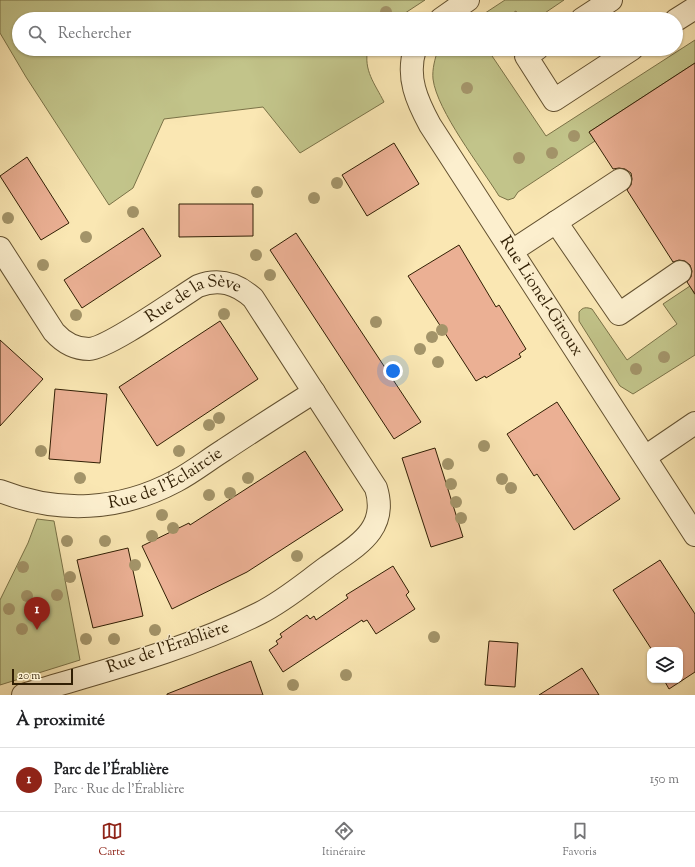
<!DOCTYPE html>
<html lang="fr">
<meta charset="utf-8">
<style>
:root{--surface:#fff;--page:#f6f6f6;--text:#202124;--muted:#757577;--line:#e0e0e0;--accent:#8f2418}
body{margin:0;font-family:"Sorts Mill Goudy",serif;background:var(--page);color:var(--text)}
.controls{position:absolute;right:12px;bottom:12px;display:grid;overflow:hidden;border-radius:8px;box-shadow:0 1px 3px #0004}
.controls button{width:36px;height:36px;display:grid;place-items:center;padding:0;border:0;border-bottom:1px solid var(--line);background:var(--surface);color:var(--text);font:20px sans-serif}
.scale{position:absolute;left:12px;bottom:10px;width:61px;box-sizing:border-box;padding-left:4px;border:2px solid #311f04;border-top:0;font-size:11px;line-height:14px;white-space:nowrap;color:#311f04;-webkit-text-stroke:3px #fcefce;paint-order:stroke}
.you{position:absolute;left:393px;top:371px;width:14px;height:14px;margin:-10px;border:3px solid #fff;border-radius:50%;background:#1a73e8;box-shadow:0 0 0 6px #1a73e833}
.badge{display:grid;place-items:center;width:26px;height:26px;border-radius:50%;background:var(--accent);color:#fff;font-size:13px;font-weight:700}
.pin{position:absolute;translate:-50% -33px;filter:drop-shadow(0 1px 2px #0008)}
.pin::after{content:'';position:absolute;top:21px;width:14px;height:12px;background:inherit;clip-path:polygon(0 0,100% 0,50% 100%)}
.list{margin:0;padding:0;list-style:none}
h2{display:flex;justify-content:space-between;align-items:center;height:52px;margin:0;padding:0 16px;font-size:17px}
h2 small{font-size:13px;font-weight:400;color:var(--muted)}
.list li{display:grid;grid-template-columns:26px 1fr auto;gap:12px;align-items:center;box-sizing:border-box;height:64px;padding:0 16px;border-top:1px solid var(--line)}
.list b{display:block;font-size:15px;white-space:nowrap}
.list p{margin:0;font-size:13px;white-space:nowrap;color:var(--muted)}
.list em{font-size:13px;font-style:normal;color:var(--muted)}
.icon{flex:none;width:22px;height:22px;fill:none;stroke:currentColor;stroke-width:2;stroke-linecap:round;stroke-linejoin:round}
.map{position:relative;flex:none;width:695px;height:695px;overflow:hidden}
.search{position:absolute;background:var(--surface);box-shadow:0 1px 3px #0004;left:12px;right:12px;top:12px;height:44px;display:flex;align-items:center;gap:10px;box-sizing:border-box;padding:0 14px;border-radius:22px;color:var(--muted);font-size:15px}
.sheet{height:116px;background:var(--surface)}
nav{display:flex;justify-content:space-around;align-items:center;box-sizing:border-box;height:56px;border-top:1px solid var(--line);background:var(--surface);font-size:11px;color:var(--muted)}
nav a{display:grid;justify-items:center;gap:2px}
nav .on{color:var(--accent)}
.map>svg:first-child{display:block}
.green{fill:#c2c48a;stroke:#7a7247}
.building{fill:#ebb094;stroke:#311f04}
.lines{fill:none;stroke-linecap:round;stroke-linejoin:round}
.minor-casing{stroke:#635130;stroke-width:24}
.minor{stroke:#fcefce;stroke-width:22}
.tree{fill:#a39469}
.labels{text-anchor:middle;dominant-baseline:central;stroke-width:3;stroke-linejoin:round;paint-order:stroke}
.street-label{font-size:17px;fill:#311f04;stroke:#fcefce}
</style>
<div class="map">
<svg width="695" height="695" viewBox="0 0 695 695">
<rect width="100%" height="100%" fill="#fae7b3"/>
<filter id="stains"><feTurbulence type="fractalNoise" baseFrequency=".005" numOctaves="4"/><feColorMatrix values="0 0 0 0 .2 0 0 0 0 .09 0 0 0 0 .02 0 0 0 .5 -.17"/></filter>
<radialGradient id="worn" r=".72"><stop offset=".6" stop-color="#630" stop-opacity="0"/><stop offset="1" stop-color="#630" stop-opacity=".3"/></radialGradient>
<!-- green -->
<path class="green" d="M0 0H425L396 19H19V49H368C363 70 375 84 384 102L300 153 263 107 164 119 133 188 109 205 26 77 0 33Z
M505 0H564L536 19H508L517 13 516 11 503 19H476Z
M695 40V63L589 132 595 141 518 192 514 198 508 200 499 196C481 167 437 111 433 79 432 69 435 59 438 49H490L488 50 546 136Z
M690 286 695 295V355L633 394 620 386 579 321V312C583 307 586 307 592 309L627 360 677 324 663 304Z
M37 519 54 521 80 660 0 685V600L28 543Z"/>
<!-- building -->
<path class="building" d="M695 63V294L687 282 691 277 692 271 690 265 685 261 679 260 673 262 627 190 631 185 632 179 631 173 625 169 619 168 613 169 589 132Z
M394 143 419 184 367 216 342 175Z
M27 157 69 223 41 240 0 176Z
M179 204H253V236L179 237Z
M143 228 161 256 82 308 64 280Z
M296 233 421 422 394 439 270 250Z
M459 245 496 307 499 305 526 349 519 354 521 357 486 378 485 376 476 381 408 276Z
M220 321 258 379 157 446 119 387Z
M0 340 43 379 0 426Z
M55 389 107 394 100 463 49 459Z
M557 402 620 499 574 530 537 474 534 476 507 434Z
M435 448 463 537 431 547 402 458Z
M305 451 343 510 247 572 172 609 142 546 189 523 190 525Z
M128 548 143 616 93 628 77 560Z
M660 560 695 614V672L669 689 664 680H680V650H652L613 590Z
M393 566 409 592 406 595 415 609 376 634 367 620 363 622 362 620 283 672 269 650 278 644 276 641 282 637 280 634 307 615 310 619 314 616 316 620 348 598 346 595Z
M489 641 518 643 515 687 485 685Z
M251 661 263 695H167V694Z
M582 668 599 695H539Z"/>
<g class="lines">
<defs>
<g id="minor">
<path d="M441 19 468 0"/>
<path d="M582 19 611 0"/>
<path d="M676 20 695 8"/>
<path id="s1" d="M415 49C406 77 417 101 430 125L695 535"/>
<path d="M537 49 526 56 554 100 632 49"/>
<path d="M556 222 619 314 680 272"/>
<path id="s2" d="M0 248 54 332C63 342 75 349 89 349 109 348 177 299 198 286 219 278 236 283 253 298L376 488C389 530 356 546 327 567 305 583 284 601 260 613 185 651 103 671 23 695"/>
<path d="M512 251 620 180"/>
<path d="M645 457 695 423"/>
<path id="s3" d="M0 491C59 514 120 511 176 481 193 472 208 460 224 450 254 430 284 411 314 392"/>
</g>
</defs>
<!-- minor casing -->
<use href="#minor" class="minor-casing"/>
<!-- minor -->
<use href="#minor" class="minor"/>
</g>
<!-- trees -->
<g class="tree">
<circle cx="386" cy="12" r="6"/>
<circle cx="467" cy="88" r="6"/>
<circle cx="574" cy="136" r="6"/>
<circle cx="552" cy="153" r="6"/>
<circle cx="519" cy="158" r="6"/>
<circle cx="337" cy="183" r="6"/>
<circle cx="257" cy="192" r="6"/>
<circle cx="314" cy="198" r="6"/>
<circle cx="133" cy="212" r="6"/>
<circle cx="8" cy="218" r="6"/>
<circle cx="86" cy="237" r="6"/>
<circle cx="256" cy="255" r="6"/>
<circle cx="43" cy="265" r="6"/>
<circle cx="270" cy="275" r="6"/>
<circle cx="224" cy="314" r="6"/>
<circle cx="76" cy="315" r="6"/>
<circle cx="376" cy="322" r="6"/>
<circle cx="442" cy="330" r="6"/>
<circle cx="432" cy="337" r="6"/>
<circle cx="420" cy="349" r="6"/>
<circle cx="664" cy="357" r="6"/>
<circle cx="438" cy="362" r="6"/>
<circle cx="636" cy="369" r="6"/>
<circle cx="219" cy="418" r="6"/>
<circle cx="209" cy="425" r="6"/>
<circle cx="484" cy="446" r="6"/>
<circle cx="41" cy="451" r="6"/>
<circle cx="179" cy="451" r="6"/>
<circle cx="448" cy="464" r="6"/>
<circle cx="80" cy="478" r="6"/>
<circle cx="248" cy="478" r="6"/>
<circle cx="502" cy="479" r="6"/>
<circle cx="451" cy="484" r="6"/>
<circle cx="511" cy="488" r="6"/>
<circle cx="230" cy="493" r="6"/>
<circle cx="209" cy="495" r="6"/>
<circle cx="456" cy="502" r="6"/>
<circle cx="162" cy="515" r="6"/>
<circle cx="461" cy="518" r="6"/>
<circle cx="173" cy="528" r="6"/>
<circle cx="152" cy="536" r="6"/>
<circle cx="67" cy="541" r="6"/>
<circle cx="105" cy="541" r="6"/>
<circle cx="297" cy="556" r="6"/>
<circle cx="135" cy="565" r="6"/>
<circle cx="23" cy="567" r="6"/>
<circle cx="70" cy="577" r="6"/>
<circle cx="57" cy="595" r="6"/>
<circle cx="27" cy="596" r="6"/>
<circle cx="9" cy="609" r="6"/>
<circle cx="22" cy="629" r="6"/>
<circle cx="155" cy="630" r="6"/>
<circle cx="434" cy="637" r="6"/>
<circle cx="86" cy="639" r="6"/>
<circle cx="114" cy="639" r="6"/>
<circle cx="346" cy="675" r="6"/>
<circle cx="293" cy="685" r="6"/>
</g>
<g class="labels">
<!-- street labels -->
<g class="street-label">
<text stroke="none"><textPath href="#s1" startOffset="284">Rue Lionel-Giroux</textPath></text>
<text stroke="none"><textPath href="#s2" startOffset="258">Rue de la Sève</textPath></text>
<text stroke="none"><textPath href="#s3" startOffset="173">Rue de l'Éclaircie</textPath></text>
<text transform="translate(168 648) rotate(-19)">Rue de l'Érablière</text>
</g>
</g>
<rect width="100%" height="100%" filter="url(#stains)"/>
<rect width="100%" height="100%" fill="url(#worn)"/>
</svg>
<div class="controls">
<button><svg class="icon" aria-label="layers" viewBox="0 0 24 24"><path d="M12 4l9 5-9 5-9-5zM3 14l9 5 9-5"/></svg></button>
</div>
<div class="scale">20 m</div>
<div class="you"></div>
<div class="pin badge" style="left:37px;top:630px">1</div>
<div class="search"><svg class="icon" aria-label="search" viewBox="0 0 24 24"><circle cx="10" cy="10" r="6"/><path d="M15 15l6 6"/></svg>Rechercher</div>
</div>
<section class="sheet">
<h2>À proximité<small></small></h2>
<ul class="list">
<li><span class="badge">1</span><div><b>Parc de l'Érablière</b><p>Parc · Rue de l'Érablière</p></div><em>150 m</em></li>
</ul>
</section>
<nav>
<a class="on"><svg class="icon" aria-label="map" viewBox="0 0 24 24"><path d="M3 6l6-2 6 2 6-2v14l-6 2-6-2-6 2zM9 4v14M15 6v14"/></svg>Carte</a>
<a><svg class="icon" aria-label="directions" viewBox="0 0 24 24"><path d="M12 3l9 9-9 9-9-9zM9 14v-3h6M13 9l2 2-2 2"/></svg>Itinéraire</a>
<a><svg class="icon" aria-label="saved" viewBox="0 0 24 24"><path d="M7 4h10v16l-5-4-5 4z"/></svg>Favoris</a>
</nav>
